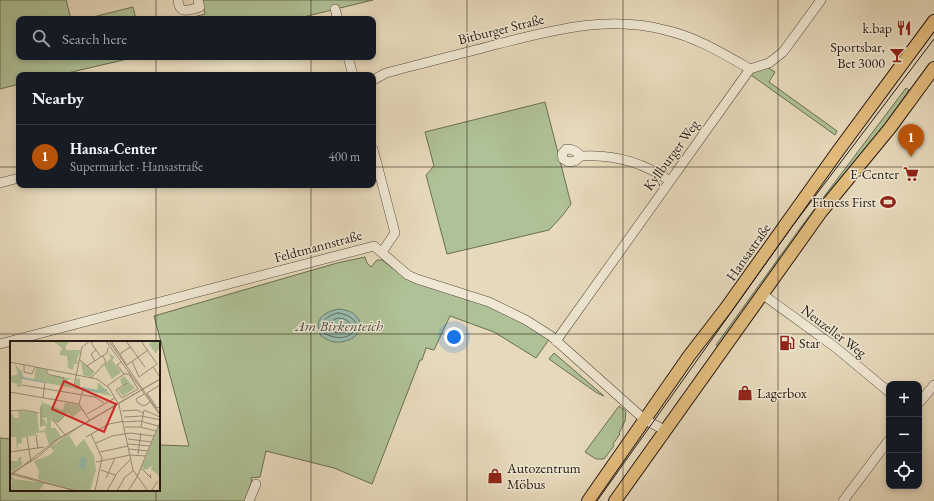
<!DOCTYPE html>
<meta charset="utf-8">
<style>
:root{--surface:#171b24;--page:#242831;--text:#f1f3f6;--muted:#9ea1a6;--line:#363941;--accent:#b45309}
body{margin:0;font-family:"EB Garamond",serif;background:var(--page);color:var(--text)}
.controls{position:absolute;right:12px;bottom:12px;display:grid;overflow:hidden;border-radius:8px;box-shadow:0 2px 6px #0003}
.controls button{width:36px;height:36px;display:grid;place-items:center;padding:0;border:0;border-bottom:1px solid var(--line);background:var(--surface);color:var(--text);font:20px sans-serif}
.you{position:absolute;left:454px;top:337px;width:14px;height:14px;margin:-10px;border:3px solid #fff;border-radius:50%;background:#1a73e8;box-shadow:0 0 0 6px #1a73e833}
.badge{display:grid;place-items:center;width:26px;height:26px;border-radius:50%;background:var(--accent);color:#fff;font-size:13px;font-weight:700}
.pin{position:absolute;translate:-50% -33px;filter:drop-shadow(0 1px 2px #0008)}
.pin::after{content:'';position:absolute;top:21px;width:14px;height:12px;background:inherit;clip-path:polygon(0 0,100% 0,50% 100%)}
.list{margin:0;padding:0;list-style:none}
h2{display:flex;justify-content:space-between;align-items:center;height:52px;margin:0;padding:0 16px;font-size:17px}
h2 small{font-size:13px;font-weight:400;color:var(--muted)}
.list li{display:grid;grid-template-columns:26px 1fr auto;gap:12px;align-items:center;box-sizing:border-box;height:64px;padding:0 16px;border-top:1px solid var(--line)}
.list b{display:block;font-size:15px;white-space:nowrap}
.list p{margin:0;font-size:13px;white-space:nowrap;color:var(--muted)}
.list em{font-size:13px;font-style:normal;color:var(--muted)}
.icon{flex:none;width:22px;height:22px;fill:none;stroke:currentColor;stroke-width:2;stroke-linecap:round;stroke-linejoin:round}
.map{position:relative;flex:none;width:934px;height:501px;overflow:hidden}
.search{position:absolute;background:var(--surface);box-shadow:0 2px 6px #0003;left:16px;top:16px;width:360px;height:44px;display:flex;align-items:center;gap:10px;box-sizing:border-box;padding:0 14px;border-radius:8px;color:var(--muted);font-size:15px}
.panel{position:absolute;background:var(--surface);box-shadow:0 2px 6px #0003;left:16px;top:72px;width:360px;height:116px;border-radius:8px}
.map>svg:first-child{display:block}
.green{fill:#afc196;stroke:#6a6e54}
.water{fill:#98bbab;stroke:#6a7b6e}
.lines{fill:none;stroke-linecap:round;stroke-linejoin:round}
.shore{stroke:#5f6a5f;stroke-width:1}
.minor-casing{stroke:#564a3d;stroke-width:10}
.major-casing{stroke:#261a13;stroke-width:14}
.minor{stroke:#efe7d3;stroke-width:9}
.major{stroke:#e4bd7e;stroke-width:12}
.tram{stroke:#261a13;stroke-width:1}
.grid{fill:none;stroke:#261a13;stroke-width:1;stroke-opacity:0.55}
.labels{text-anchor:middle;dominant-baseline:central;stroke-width:3;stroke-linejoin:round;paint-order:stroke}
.poi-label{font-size:14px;fill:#261a13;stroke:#efe7d3;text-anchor:end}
.street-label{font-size:14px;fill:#261a13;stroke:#efe7d3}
.water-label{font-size:15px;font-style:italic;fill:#484a41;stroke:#efe7d3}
.inset-river{fill:none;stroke:#98bbab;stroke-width:2}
.inset-road{fill:none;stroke:#9a8d78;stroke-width:1}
.view{fill:#d62828;fill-opacity:0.15;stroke:#d62828;stroke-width:2}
.inset-edge{fill:none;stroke:#261a13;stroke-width:2}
</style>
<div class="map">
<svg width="934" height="501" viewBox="0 0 934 501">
<rect width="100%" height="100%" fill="#e7dabc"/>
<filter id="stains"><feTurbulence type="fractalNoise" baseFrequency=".005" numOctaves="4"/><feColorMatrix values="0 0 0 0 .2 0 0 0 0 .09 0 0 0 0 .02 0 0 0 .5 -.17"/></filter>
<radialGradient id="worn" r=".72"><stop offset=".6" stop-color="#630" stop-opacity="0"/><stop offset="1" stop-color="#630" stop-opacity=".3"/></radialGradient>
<!-- green -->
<path class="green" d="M0 0H66L71 19H19V57H136L59 75H19V84L0 89Z
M202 0H373L295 19H185L205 14Z
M133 7 136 19H85Z
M767 67 775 72 769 82 837 131 835 135 751 75 753 72Z
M906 88 909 90 889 121 719 347 716 345 801 227Z
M545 102 571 204 563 215 549 230 447 254 426 175 434 166 425 132Z
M365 257 367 263 371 267 377 260H382L407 279 475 301 503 312 550 338 536 358 494 332 450 316 434 350 426 348 422 360H420L372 484 334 468 266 451 260 477 251 478 252 480 245 501H0V438L11 439V490H159V445L189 446 154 316 337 263Z
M554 353 604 396 597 393 549 359Z
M619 406 626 411 625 421 619 433 620 434 613 444 614 446 604 459H596L585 452Z"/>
<!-- water -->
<path class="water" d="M339 309C345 310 352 311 356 316 370 330 350 344 335 342 330 342 325 338 321 336 313 320 323 312 339 309Z"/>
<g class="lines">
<!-- shore -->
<path class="shore" d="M338 313C372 318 352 349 324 333 318 322 328 315 338 313Z
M339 318C345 319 349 320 351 326 347 335 335 334 328 329L327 324 335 319Z"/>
<defs>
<path id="minor" d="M178 0C179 15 189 10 200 7L198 0
M335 9 338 19
M348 57 353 75
M373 80 386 73C423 63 461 54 498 44 554 30 607 15 665 30 696 37 722 53 750 69
M373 149 395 233 382 252
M581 156 575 161 568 162 563 159 562 154 566 149C573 149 576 151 581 156 614 154 643 162 670 181
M0 183 19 178
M762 294 835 347 889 392
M556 341 750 69 769 63 783 52 821 0
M0 344 374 246 408 275 417 279 489 302 526 320 551 336 644 419 666 431
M919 403 934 385
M249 501 256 484
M843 501 889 440"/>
<path id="major" d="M588 501 689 356 726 308 838 151 934 21
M615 501 821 212 890 128 934 68"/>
</defs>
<!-- minor casing -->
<use href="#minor" class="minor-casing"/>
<!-- major casing -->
<use href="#major" class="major-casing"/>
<!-- minor -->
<use href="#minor" class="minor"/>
<!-- major -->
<use href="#major" class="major"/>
<!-- tram -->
<path class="tram" d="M597 501 791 228 934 39"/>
</g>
<!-- grid -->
<path class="grid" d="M156 0V19M311 0V19M467 0V501M623 0V501M778 0V501M156 57V75M311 57V75M0 167H19M373 167H934M156 185V342M311 185V501M0 334H934M156 490V501"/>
<!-- icons -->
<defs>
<symbol id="restaurant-bare" viewBox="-9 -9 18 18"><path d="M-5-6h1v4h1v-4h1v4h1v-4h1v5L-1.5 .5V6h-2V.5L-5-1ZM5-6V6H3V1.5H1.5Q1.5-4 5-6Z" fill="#8f2418" stroke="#efe7d3" stroke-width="2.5" paint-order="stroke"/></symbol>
<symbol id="bar-bare" viewBox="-9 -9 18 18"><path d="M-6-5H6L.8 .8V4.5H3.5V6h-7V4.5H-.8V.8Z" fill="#8f2418" stroke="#efe7d3" stroke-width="2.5" paint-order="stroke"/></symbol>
<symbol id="supermarket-bare" viewBox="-9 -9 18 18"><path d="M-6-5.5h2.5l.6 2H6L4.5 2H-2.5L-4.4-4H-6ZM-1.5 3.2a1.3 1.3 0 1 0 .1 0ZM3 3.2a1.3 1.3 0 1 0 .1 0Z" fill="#8f2418" stroke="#efe7d3" stroke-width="2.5" paint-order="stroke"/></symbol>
<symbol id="stadium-bare" viewBox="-9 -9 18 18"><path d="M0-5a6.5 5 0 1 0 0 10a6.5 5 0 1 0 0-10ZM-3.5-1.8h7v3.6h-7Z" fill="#8f2418" stroke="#efe7d3" stroke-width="2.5" paint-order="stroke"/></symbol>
<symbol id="fuel-bare" viewBox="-9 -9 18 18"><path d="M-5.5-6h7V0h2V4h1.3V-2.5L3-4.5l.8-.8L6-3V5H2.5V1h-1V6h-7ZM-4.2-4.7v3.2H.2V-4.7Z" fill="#8f2418" stroke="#efe7d3" stroke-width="2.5" paint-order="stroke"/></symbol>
<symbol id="shop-bare" viewBox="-9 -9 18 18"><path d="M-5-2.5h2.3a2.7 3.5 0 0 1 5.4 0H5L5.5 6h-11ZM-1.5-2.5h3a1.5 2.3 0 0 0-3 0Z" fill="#8f2418" stroke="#efe7d3" stroke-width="2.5" paint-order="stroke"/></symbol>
</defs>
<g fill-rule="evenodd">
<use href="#restaurant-bare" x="893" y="17" width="22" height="22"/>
<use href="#bar-bare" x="886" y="44" width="22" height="22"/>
<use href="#supermarket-bare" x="900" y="163" width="22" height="22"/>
<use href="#stadium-bare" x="877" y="191" width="22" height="22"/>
<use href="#fuel-bare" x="776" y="332" width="22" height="22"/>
<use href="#shop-bare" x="734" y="382" width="22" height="22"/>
<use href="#shop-bare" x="484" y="465" width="22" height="22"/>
</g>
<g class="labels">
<!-- poi labels -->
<g class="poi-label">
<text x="892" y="28">k.bap</text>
<text x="885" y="47">Sportsbar,<tspan x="885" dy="16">Bet 3000</tspan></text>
<text x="899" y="174">E-Center</text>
<text x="876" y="202">Fitness First</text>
<text x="799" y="343" text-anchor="start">Star</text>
<text x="757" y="393" text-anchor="start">Lagerbox</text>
<text x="507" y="468" text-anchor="start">Autozentrum<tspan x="507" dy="16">Möbus</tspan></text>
</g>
<!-- street labels -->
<g class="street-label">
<text transform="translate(501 29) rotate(-14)">Bitburger Straße</text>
<text transform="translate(671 155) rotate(-54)">Kyllburger Weg</text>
<text transform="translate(318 246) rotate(-15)">Feldtmannstraße</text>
<text transform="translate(748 252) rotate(-55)">Hansastraße</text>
<text transform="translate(834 331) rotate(37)">Neuzeller Weg</text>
</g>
<!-- water labels -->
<g class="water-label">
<text x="339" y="325">Am Birkenteich</text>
</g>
</g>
<!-- overview -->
<g transform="translate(10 341)">
<rect width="150" height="150" fill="#e7dabc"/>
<path d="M43 0H60L55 6 57 9H71L67 18 68 23H64L63 29 58 27 57 15 49 14 52 7ZM143 0 150 2V10L148 8 146 13 139 3ZM98 12 105 16 102 19 111 31 102 38 94 24 101 17ZM71 20 84 31 81 36 73 34ZM5 23 12 31 13 37 24 39 26 26 37 29 36 34 66 38H58V43L64 46 67 37 70 38V47L87 50 88 41 102 55 12 37 11 46H7V43L0 41 1 35 8 33ZM114 35 125 47 113 55 108 49 113 46 110 38ZM32 58 33 62 53 69 55 61 69 64 76 72 71 69 63 76 58 72 47 82 41 79V87H45L51 95 39 104 35 91 26 92V94L12 97V102L8 103 7 109 6 96H0V74L3 73 4 77H9L8 69 27 72 29 90 35 89 36 85H31L30 78H34L37 84V77H30ZM150 81V136L141 128 142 125 135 129 132 126ZM69 86 66 89 59 94 66 106 74 98 84 115 86 129 80 150H69L28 138 29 130 24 120 40 114 44 110 40 106ZM11 116 12 124 0 132V120H8V117ZM3 135 4 138 35 142 29 150H0L2 140 0 137Z" fill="#afc196"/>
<path d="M72 115 77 119 75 130 68 125Z" fill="#98bbab"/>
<path class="inset-river" d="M10 32 13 37 34 41M72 47 88 50 97 49"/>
<path class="inset-road" d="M84 0 81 2 91 16M96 0 150 74M99 0 150 73M101 0 117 24M116 0 135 26M110 13 120 6M70 19 84 31M85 20 81 13 86 9M122 20 129 36 147 23 131 0M0 21 87 38 99 47 109 64M111 21 107 24 114 33M14 24V31L22 33 25 26M117 24 138 9M77 25 97 12 98 7M143 26 150 36M37 28V33L54 37M81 37 96 21 93 15M117 42 106 49 112 57 128 48 119 33M12 44 85 56 94 62M65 44 64 45 72 6 80 0M150 44 137 52 147 67 150 66M97 45 114 33H119M0 51 69 63 80 80M134 53 126 58 128 62 134 65 140 61M33 57 35 41M69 63 73 49M109 64 123 129 138 150M31 65V86M0 70 14 69 29 72M112 70 127 69 133 72M77 73 105 57M114 76 132 75 150 79M43 79 56 95M114 81 130 80 148 85M47 82 56 73M115 86H130L146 90M131 86 134 69 150 76M81 93 92 117 85 150M26 94 28 108M17 96 21 121M76 96 99 83 114 80M118 98 142 101M86 102 102 95 120 92 144 95M118 103 140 105M119 108 138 110M0 111 34 106M90 111 118 105M128 113 131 92M120 114 136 115M86 121 120 114M131 127 141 137 140 133M91 129 105 134M2 132 67 150M0 133 28 116 47 99 150 38M0 133 66 150M0 135 46 99 150 38M96 137 105 117M97 150 107 132 121 118M107 150 115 136 123 130M118 150 127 136 150 81M141 150 148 140"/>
<path class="view" d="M54 40 106 63 94 91 42 68Z"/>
<rect width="150" height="150" class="inset-edge"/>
</g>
<rect width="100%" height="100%" filter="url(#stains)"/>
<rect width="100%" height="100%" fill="url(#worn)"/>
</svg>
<div class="controls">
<button>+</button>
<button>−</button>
<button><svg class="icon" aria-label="locate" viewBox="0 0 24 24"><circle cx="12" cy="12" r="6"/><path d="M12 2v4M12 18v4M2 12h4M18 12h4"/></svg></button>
</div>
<div class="you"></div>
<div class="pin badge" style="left:911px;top:157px">1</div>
<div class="search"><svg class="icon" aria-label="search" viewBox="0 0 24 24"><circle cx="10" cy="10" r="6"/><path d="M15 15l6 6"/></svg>Search here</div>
<section class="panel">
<h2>Nearby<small></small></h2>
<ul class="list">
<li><span class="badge">1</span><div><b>Hansa-Center</b><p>Supermarket · Hansastraße</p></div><em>400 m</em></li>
</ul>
</section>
</div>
